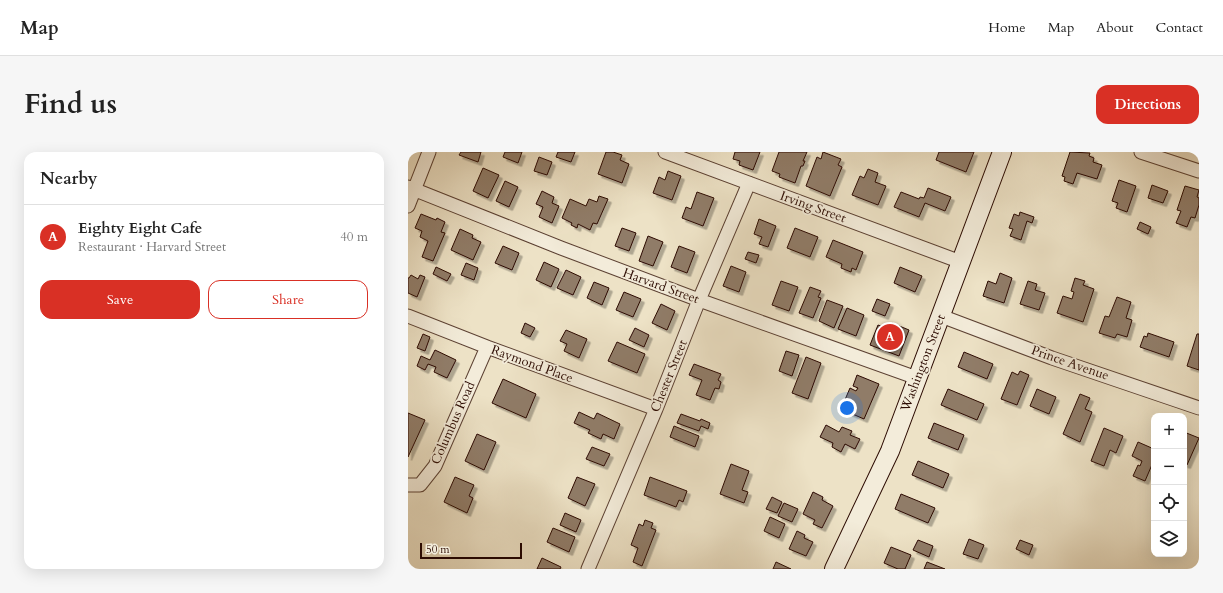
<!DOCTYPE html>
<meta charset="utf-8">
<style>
:root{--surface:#fff;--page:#f6f6f6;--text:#222;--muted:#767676;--line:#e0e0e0;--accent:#d93025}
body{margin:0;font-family:Cardo,serif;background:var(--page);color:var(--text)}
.controls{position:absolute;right:12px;bottom:12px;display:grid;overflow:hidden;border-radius:8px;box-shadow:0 4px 16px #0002}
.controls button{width:36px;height:36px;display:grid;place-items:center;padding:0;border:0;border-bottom:1px solid var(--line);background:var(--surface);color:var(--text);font:20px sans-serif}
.scale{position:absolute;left:12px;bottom:10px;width:102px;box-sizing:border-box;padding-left:4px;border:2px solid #2c0b02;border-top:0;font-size:11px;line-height:14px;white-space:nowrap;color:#2c0b02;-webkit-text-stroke:3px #f3ecda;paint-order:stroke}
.you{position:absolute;left:439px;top:256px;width:14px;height:14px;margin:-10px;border:3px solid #fff;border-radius:50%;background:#1a73e8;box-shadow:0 0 0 6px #1a73e833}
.badge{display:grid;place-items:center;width:26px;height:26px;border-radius:50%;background:var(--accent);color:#fff;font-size:13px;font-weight:700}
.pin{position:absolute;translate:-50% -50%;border:2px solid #fff;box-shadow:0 1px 4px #0006}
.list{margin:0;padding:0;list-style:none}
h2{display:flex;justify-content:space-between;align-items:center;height:52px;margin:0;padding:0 16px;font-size:17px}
h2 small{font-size:13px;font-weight:400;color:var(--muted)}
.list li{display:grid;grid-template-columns:26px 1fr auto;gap:12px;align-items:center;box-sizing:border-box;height:64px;padding:0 16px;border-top:1px solid var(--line)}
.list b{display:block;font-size:15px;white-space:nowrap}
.list p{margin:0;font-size:13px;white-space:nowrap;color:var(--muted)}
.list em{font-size:13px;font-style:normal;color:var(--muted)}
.actions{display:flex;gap:8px;padding:12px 16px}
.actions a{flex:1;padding:9px 0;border:1px solid var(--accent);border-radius:12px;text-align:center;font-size:14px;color:var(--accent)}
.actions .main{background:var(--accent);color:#fff}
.icon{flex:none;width:22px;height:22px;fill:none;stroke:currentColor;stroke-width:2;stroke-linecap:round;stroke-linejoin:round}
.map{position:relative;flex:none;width:791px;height:417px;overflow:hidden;border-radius:12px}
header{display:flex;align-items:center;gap:24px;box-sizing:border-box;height:56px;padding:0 20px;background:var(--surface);border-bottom:1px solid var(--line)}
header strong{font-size:19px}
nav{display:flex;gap:22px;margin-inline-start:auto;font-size:14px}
.intro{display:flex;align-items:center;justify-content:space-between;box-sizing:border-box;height:96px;padding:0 24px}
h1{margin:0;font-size:28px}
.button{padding:10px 18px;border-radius:12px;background:var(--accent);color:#fff;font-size:14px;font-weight:700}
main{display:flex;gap:24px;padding:0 24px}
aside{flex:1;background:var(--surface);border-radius:12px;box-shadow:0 4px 16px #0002}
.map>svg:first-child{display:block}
.building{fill:#907b68;stroke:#2c0b02;filter:url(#shadow)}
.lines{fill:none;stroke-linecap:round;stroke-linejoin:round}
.minor-casing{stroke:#5c4133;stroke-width:15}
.secondary-casing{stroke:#2c0b02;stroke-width:20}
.minor{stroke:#f3ecda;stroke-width:13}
.secondary{stroke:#f3ecda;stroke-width:18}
.labels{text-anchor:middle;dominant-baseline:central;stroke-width:3.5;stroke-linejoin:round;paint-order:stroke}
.street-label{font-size:13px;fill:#2c0b02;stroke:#f3ecda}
</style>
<header>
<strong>Map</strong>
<nav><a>Home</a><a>Map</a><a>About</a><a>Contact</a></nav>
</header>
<div class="intro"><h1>Find us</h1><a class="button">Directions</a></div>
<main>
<aside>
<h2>Nearby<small></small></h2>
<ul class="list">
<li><span class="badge">A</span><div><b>Eighty Eight Cafe</b><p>Restaurant · Harvard Street</p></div><em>40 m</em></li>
</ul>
<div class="actions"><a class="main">Save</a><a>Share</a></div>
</aside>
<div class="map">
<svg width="791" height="417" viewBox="0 0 791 417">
<defs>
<filter id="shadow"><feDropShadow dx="3.5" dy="3.5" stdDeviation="0" flood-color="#0004"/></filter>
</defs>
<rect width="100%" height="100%" fill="#ede2c6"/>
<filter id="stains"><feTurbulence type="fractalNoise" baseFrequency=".005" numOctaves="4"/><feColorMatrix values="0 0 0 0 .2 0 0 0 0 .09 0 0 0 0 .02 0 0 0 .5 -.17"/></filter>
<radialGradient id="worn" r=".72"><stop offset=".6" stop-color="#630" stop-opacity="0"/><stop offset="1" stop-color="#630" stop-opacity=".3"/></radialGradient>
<!-- building -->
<path class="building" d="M53 0H73L70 10 51 3Z
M97 0H114L110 11 95 5Z
M150 0H167L163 10 148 5Z
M198 0H205L214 3 212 8 221 12 214 31 190 22Z
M327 0H352L345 18 331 13 332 9 325 7Z
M371 0H399L395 9H397L395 14H393L387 31 371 25 372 22 364 19Z
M415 0 433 7 430 13 434 15 422 44 398 34 409 5 413 7Z
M531 0H566L558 20 528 8Z
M662 0 682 1 681 4 686 6 685 10 694 13 689 27 669 21 665 32 656 29 657 25 654 24Z
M131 5 144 10 139 23 126 19Z
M75 16 91 23 80 46 65 39Z
M460 17 470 21 467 30 478 34 470 53 444 43 452 24 456 26Z
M260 19 273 24 264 48 245 41 251 25 257 28Z
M711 28 728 34 719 60 708 56 710 51 704 49Z
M97 29 110 35 101 55 88 49Z
M744 33 760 39 755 51 740 46Z
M777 34 791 38 789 45 791 46V53L787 66 783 65 779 75 768 71 773 59 769 58Z
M520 36 543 45 537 59 517 51 511 65 486 55 493 40 511 47 512 45 516 46Z
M134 39 146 45 144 51 151 54 144 71 131 65 135 55 128 52Z
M289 40 306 46 295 74 274 66 278 55 283 57Z
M191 44 200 47 189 72 185 71 182 78 170 72 169 76 163 73 164 71 154 66 162 47 178 54 181 47 189 50Z
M612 60 626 65 624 71 619 69 613 88 602 84 605 77 601 76 606 62 611 64Z
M13 62 28 68 29 66 37 70 33 80 37 81 25 109 14 105 20 89 12 85 14 79 7 76Z
M351 67 368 74 360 95 351 92 354 85 346 82Z
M732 70 743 75 740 82 729 77Z
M214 76 228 81 221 99 207 94Z
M387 76 410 85 402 105 379 96Z
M52 77 65 83 64 86 73 90 65 108 43 98Z
M240 84 255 90 245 114 231 109Z
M425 88 455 100 448 118 444 116 443 120 433 116 434 112 418 105Z
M95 94 111 101 104 118 87 111Z
M271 94 287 100 279 121 263 115Z
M340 100 351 103 348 111 337 107Z
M136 110 151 117 143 135 128 128Z
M58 111 70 116 66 128 53 123Z
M323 114 338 120 331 140 315 134Z
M28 115 43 122 39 129 25 122Z
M492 115 514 124 507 140 486 131Z
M158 118 173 125 165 143 149 136Z
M592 121 604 126 596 151 575 144 580 129 588 132Z
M3 123 10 127 12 123 17 125 9 145 0 141V126H1Z
M667 126 677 129 675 133 686 137 675 170 649 161 655 144 664 147 666 140 663 139Z
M373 129 390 135 381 159 364 153Z
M620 129 629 132 627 138 637 141 631 158 612 152Z
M186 130 201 136 194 153 179 146Z
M402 135 413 139 410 145 413 146 405 166 391 161Z
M216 140 233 147 225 165 208 158Z
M709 145 723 150 718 166 724 168 719 185 709 182 707 186 691 181 697 164 701 165Z
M469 147 482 152 477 164 464 159Z
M419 148 435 154 426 176 411 169Z
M253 152 267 159 259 178 244 171Z
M439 156 456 163 448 184 430 177Z
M117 171 127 176 122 185 113 181Z
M484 171 501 178 491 204 462 193 470 173 482 178Z
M227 176 241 183 236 195 221 188Z
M158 178 179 187 171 206 156 199 159 192 152 189Z
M740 181 766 190 761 205 732 195 736 184 739 185Z
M15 182 22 185 17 199 9 196Z
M789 182H791V218L779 214Z
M209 190 237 202 229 221 200 209Z
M27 198 48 208 39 226 26 220 28 215 20 212 17 218 9 214 13 204 22 208Z
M378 199 391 203 384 224 371 219Z
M556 200 585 212 579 227 550 215Z
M398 205 413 211 400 247 384 241Z
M286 212 313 222 310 228 313 230 311 237 307 236 302 248 288 243 294 228 281 223Z
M612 219 621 223 609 253 593 247 604 220 610 223Z
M449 223 471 232 456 267 433 257 442 236 448 239 450 236 445 234Z
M95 227 128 242 118 266 84 251Z
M540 237 576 252 569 268 533 253Z
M629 237 648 245 641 262 622 254Z
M672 242 682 246 677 257 684 260 672 290 655 282Z
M171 260 186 267 189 261 212 272 206 287 195 282 193 287 180 281 182 278 166 271Z
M0 261 17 268 0 305Z
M273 262 292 269 293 267 302 271 300 277 293 274 291 279 269 271Z
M526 271 556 283 550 298 520 286Z
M418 273 431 280 434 275 444 279 442 283 452 287 447 297 437 292 433 300 424 295 425 291 412 285Z
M266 274 291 284 287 295 262 285Z
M696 276 715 284 708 301 702 298 696 314 683 309Z
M776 280 791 286 779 313 776 312Z
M69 282 88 290 76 318 57 309Z
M730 290 746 297V308L737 329 725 324 730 313 732 314 734 309 724 304Z
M184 295 202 302 196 314 178 307Z
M510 309 541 322 535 336 504 323Z
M323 312 341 319 334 338 340 340 336 351 312 342Z
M47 325 66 333 61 344 65 346 59 361 36 350Z
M169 325 187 332 177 354 160 346Z
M242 325 279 339 275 350 271 348 268 355 236 343Z
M405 340 415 345 414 348 425 354 414 376 405 372 407 368 395 362Z
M493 342 527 356 520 371 487 357Z
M364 345 374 350 369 361 358 357Z
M376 351 390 357 384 370 370 364Z
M157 361 173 368 168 380 152 373Z
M362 365 377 372 371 386 356 379Z
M237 368 245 371 243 376 248 378 234 414 225 410 230 396 223 393 231 372 235 374Z
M145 376 167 385 161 400 139 390Z
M389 379 397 383 396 386 405 390 398 404 381 397Z
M561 387 576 393 570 407 555 402Z
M510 388 525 394 521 405 505 398Z
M612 388 625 393 621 403 608 397Z
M483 395 503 403 497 417H490L476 411Z
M134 406 153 415 152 417H129Z
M368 410 383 417H365Z
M519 410 537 417H516Z"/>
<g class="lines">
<defs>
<path id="minor" d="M257 0 553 110
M733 0 791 19
M0 35 153 96 291 148 509 226
M0 54 21 0
M0 164 79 195 248 257
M533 164 644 206 791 256
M0 333H12L27 314 79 195
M180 417 248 257 291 148 341 31"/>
<path id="secondary" d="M426 417 482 299 594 0"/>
</defs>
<!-- minor casing -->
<use href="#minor" class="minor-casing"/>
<!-- secondary casing -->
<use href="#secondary" class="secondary-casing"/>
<!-- minor -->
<use href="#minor" class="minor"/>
<!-- secondary -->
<use href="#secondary" class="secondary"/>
</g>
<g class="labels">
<!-- street labels -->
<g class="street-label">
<text transform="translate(405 55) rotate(20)">Irving Street</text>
<text transform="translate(253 134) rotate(20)">Harvard Street</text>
<text transform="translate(515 211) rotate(-69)">Washington Street</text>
<text transform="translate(662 211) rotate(19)">Prince Avenue</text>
<text transform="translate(124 212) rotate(20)">Raymond Place</text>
<text transform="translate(261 224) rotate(-68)">Chester Street</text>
<text transform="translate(45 271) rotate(-66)">Columbus Road</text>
</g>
</g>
<rect width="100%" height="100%" filter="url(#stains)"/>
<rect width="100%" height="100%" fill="url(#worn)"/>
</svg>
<div class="controls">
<button>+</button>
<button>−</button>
<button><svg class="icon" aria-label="locate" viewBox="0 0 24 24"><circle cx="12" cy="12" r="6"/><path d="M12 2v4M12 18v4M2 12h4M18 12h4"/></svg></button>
<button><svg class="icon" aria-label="layers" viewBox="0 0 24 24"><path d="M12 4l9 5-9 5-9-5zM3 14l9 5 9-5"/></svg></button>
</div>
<div class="scale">50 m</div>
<div class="you"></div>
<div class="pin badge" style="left:482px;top:185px">A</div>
</div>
</main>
